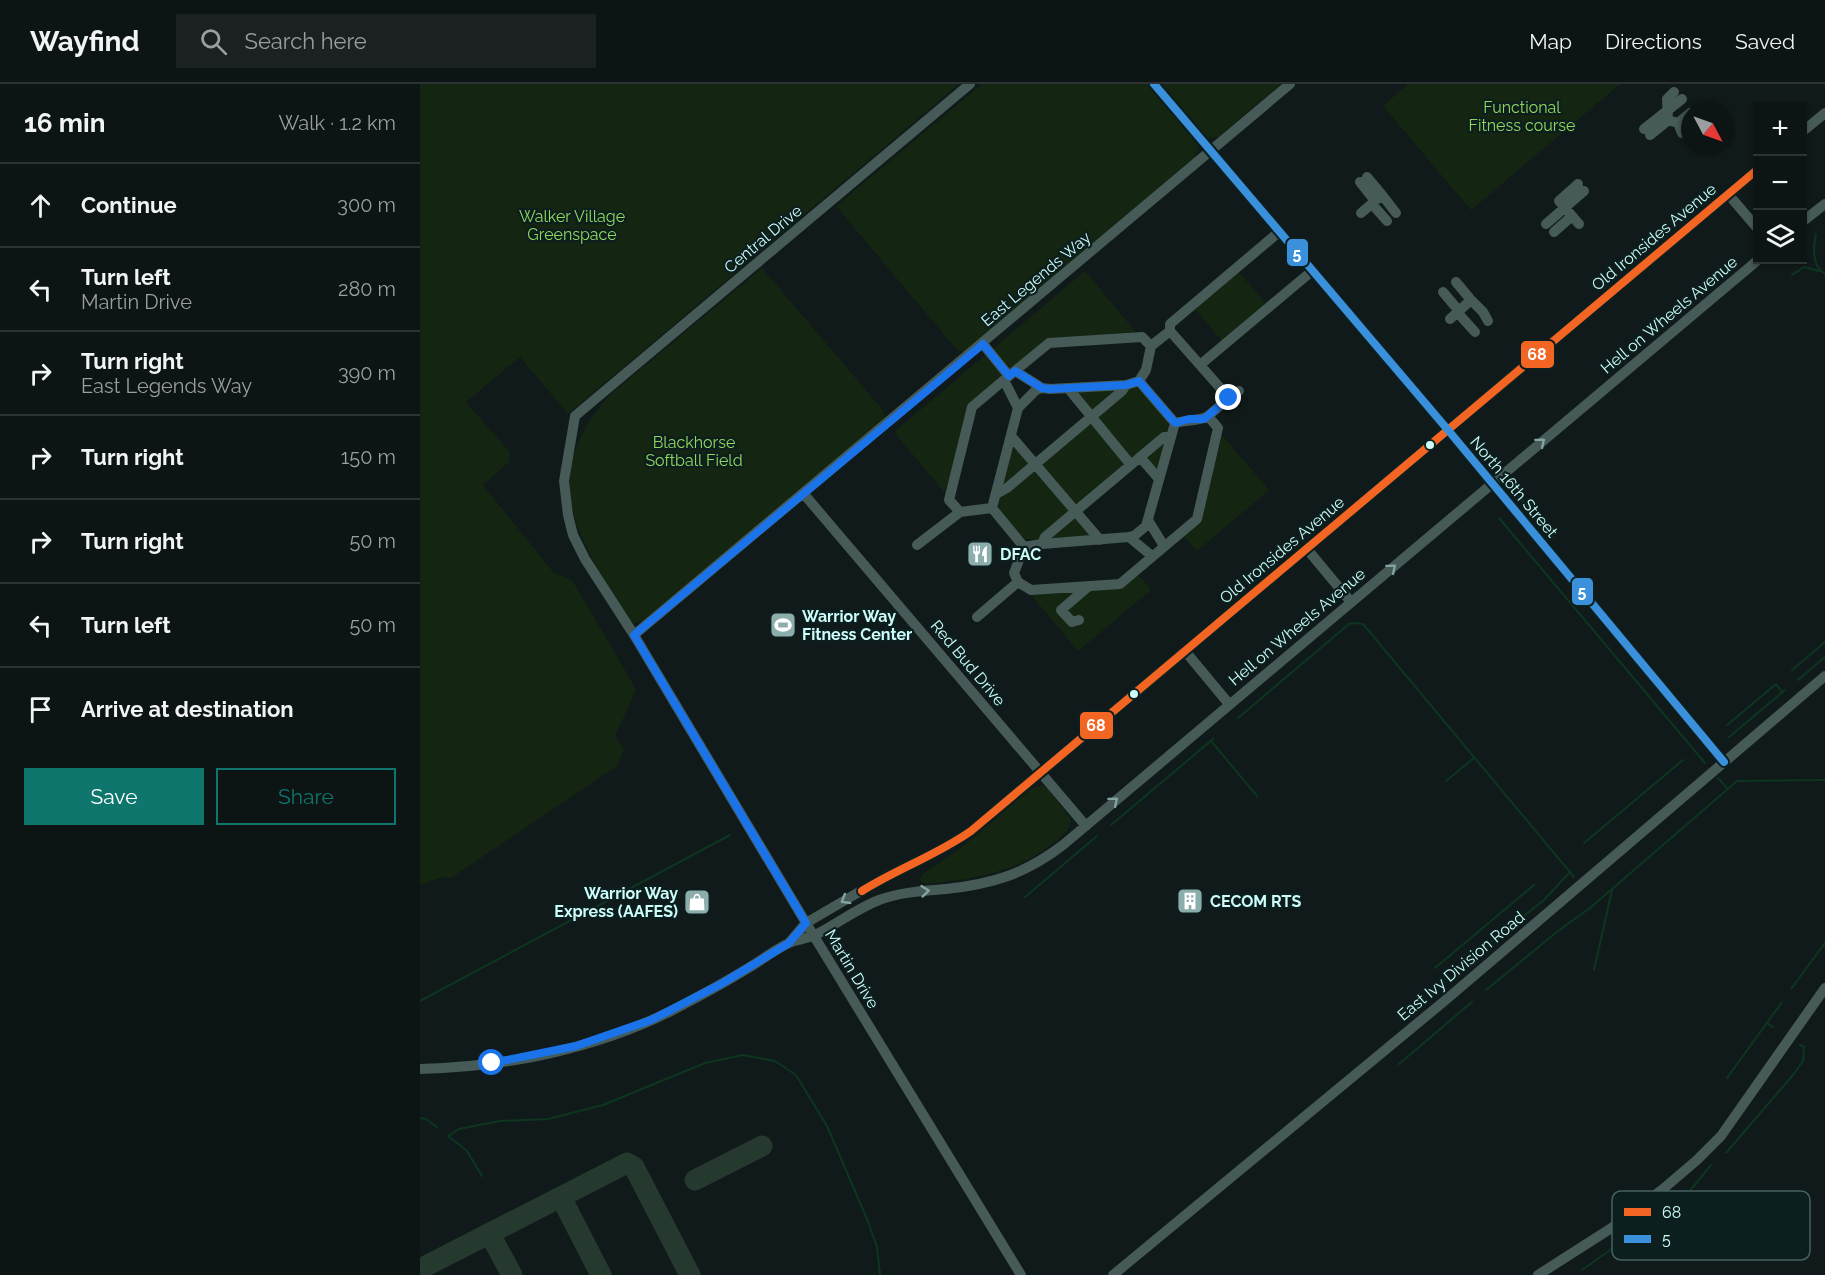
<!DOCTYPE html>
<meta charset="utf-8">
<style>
:root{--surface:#0d1414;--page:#1b2122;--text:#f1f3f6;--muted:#9a9ea0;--line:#2d3334;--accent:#0f766e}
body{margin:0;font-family:Raleway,sans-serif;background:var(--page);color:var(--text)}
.controls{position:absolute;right:18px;top:18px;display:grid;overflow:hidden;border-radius:0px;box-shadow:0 2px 4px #0004}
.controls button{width:54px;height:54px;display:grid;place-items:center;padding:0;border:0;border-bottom:2px solid var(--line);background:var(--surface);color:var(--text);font:30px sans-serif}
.compass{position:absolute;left:1261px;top:18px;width:54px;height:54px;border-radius:50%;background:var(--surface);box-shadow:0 2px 4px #0004;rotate:131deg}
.stop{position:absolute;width:18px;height:18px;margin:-14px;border:4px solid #1a73e8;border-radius:50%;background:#fff}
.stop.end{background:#1a73e8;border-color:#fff;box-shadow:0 2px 6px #0008}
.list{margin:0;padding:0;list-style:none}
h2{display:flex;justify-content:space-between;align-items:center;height:78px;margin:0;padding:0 24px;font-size:26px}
h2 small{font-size:20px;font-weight:400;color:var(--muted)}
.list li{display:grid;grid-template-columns:39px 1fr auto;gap:18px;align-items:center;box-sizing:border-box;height:84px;padding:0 24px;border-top:2px solid var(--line)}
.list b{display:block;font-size:22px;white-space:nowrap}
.list p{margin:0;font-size:20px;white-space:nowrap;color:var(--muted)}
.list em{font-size:20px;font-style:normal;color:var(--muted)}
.actions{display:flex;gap:12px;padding:18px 24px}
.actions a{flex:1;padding:14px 0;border:2px solid var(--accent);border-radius:0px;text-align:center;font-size:21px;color:var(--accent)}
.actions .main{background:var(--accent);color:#fff}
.icon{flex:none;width:33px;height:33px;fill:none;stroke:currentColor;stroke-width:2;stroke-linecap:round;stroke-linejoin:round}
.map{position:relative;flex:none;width:1405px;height:1191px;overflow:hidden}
header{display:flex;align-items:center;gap:36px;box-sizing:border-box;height:84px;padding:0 30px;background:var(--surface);border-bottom:2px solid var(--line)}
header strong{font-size:28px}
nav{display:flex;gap:33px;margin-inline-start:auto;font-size:21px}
.search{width:420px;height:54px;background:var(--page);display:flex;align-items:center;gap:15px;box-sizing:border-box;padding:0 21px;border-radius:0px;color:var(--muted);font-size:22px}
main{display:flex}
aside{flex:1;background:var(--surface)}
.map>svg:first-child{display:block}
.green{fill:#142511}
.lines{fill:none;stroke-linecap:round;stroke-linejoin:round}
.stream{stroke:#0c361f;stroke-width:2}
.taxiway{stroke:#26392f;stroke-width:21}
.minor{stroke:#465a57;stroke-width:10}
.bus-1-casing{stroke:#0d1e1e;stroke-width:12}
.bus-2-casing{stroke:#0d1e1e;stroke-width:12}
.bus-1{stroke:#f26522;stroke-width:8}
.bus-2{stroke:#3a90db;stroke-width:8}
.oneway{stroke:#82a3a0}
.route{stroke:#1a73e8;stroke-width:8}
.bus-dot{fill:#ccfdfa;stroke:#0d1e1e;stroke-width:2}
.labels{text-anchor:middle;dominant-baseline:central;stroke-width:4.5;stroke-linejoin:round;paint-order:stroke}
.park-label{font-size:16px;fill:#90d85c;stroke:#0d1e1e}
.street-label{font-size:16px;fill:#ccfdfa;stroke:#0d1e1e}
.poi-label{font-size:16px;font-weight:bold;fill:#ccfdfa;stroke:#0d1e1e;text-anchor:start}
.key{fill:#0d1e1e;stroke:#466160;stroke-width:1.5}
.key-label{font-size:16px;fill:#ccfdfa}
.line-badge{stroke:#0d1e1e;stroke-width:2}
.badge-label{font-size:16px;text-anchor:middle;font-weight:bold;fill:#fff}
</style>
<header>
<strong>Wayfind</strong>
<div class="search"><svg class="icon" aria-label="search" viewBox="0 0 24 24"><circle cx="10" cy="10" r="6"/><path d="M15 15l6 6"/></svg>Search here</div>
<nav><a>Map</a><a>Directions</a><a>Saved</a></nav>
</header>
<main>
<aside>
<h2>16 min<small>Walk · 1.2 km</small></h2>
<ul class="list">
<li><svg class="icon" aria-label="ahead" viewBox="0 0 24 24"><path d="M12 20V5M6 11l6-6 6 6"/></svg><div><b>Continue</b></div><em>300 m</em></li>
<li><svg class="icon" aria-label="left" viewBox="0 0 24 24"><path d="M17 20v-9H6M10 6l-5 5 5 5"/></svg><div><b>Turn left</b><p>Martin Drive</p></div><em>280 m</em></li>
<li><svg class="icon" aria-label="right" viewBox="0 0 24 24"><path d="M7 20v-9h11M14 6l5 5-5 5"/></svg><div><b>Turn right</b><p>East Legends Way</p></div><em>390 m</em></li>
<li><svg class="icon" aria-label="right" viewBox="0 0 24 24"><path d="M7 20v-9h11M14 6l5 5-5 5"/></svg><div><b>Turn right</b></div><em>150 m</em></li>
<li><svg class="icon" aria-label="right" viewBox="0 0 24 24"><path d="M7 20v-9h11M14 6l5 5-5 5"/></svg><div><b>Turn right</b></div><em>50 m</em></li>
<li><svg class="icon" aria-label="left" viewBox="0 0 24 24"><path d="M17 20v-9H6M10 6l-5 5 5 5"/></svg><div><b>Turn left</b></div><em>50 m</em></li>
<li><svg class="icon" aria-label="arrive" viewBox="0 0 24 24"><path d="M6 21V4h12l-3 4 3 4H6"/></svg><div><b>Arrive at destination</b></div></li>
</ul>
<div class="actions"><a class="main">Save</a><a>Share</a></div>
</aside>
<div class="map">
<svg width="1405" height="1191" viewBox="0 0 1405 1191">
<rect width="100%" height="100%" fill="#111a1a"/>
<!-- green -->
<path class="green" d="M0 0H539L148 330 100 273 46 318 89 367V378L63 401 134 489 152 496 216 605 195 653 204 665 197 682 31 794 23 793 0 801Z
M562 0H729L779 63 775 73 544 268 537 266 416 122Z
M741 0H861L798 53 788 54 784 50Z
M988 0H1200L1051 126 963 22Z
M342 184 462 325 465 332 463 336 222 538 214 539 210 537C159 456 114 394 191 310Z
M665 187 716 248 626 257 551 320 525 409 474 348Z
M818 187 847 221 802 257 774 224Z
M718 302 749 338 738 388 720 370 653 426 674 451 628 457 605 455 580 428C575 407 587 379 593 358L616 383 675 333 653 307Z
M802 351 849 406 777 467 763 451 779 437Z
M717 489 731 506 658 567 611 511 702 501Z
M622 701 628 705 651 735C650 746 641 754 632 760 594 790 552 795 506 800L501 798 500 794 503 790 542 763 612 704Z"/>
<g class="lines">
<!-- stream -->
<path class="stream" d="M1396 150C1393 164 1392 182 1405 190
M1372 191 1384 183 1399 187
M1071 377 1080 382
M1092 396 1105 421 1133 454
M1079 434 1285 679
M1372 586 1405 558
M1378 596 1405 573
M818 634 929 540 935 539 943 540 1154 793
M1307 641 1356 600 1362 608
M1309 653 1365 606
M791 657 837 712
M1298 694 1308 705
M1026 697 1054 674
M691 741 793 655
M1164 759 1263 676
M605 813 677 752
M1049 871 1057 869 1124 816 1150 788
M1015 884 1114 801
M1174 886 1192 806
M1371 905 1405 859
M1066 906 1138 847 1170 824 1317 697 1405 696
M0 917 310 751
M1347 939 1353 943
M979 980 1052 918
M1307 994 1362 918
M0 1034 6 1035 17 1043
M1306 1069 1373 991 1383 977 1384 963 1380 961
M62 1092 47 1067 28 1052 39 1045 80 1037 128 1035 183 1021 285 979 323 971 355 977 376 991 407 1042 447 1135 457 1163 460 1191
M1162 1186 1265 1113 1291 1081"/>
<!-- taxiway -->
<path class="taxiway" d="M275 1096 342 1062
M144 1119 181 1191
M64 1152 73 1156 92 1191
M0 1185 207 1079 214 1083 270 1191"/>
<!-- minor -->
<path class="minor" d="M550 0 155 332 144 397 148 431 153 451 165 475 214 551 386 839 601 1191
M734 0 1028 346 1304 678
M1254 8 1247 15 1248 36 1258 39 1262 49
M1258 39 1270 29
M1224 45 1262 15
M1382 48 1405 29
M1230 51 1246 38
M947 93 962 111
M940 98 955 117
M1158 100 1139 117 1159 140
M1308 110 1338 145
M952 120 967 137
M941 129 962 111 976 129
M1382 138 1405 120
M1126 140 1164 107
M1134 148 1152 132
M1023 208 1039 227
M1051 216 1063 228 1068 237
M1037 228 1055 248
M1030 235 1051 216 1036 198
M750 247V240L859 148
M563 260 589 292
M731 262 750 247 780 281 892 187
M780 281 809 314 788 332
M595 287 622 304
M584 296 598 324
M719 297 755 339 726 442 714 452 709 453 622 460 604 463 572 424 598 324 616 306 622 304 630 305 706 301Z
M648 304 711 381
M809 314 819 307
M592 353 680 456
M720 373 739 395
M383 409 666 742
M578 409 587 404 702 307 706 301
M572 424 540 428 529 416 552 323 584 296 629 259 722 253 731 262 726 286 719 297
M728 436 744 462
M709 453 732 472
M622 460 625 453 744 353H750
M497 461 540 428
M604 463 594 489 598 498 611 506 700 500 777 435 798 344 788 332C780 337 765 336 755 339
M887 465 931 518
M557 533 598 498
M659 536 652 538 641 526 669 502
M214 551 870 0
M765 567 809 620
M369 859 386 839 463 794 526 763 551 747 1338 85
M0 985C85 983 175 965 251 927 278 913 304 899 330 883 343 875 356 865 369 859 377 855 387 855 395 851 417 840 436 825 459 816 480 808 503 807 526 805 573 800 605 790 643 761L1338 176
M693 1191 1028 914 1405 592
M1118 1191 1193 1143 1243 1105 1277 1076 1301 1052 1405 904"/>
<defs>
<path id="bus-1" d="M442 807C477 785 517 771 551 747L1338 85"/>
<path id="bus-2" d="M734 0 1028 346 1304 678"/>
</defs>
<!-- bus-1 casing -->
<use href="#bus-1" class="bus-1-casing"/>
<!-- bus-2 casing -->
<use href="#bus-2" class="bus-2-casing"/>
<!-- bus-1 -->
<use href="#bus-1" class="bus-1"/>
<!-- bus-2 -->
<use href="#bus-2" class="bus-2"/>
</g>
<!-- one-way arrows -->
<defs><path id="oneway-chevron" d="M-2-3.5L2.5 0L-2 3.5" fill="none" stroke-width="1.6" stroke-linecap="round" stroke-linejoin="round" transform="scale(1.5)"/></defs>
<g class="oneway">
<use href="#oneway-chevron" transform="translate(1121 358) rotate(-40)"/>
<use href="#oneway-chevron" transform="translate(972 484) rotate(-40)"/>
<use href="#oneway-chevron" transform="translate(694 717) rotate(-40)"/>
<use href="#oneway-chevron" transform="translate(505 807) rotate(-6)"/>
<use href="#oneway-chevron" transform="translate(425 816) rotate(149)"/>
</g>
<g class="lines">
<!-- route -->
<path class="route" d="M72 979 156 962 231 936 301 900 369 859 386 839 214 551 563 260 589 292 595 287 622 304 630 305 706 301 719 297 755 339 769 335H784L809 314"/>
</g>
<!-- icons -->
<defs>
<symbol id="restaurant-square" viewBox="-11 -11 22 22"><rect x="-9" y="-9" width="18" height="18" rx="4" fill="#8baeac" stroke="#0d1e1e"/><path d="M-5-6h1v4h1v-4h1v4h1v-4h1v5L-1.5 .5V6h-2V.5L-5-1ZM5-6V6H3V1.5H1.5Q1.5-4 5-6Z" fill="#fff"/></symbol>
<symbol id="stadium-square" viewBox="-11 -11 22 22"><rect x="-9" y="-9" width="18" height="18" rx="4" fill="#8baeac" stroke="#0d1e1e"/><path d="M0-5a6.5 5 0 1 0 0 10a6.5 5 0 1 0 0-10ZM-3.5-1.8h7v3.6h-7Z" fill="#fff"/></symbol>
<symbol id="building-square" viewBox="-11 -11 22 22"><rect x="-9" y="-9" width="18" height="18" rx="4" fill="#8baeac" stroke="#0d1e1e"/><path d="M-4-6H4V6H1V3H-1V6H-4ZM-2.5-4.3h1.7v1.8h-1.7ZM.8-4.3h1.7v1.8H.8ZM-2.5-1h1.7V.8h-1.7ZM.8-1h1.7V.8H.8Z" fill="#fff"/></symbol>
<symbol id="shop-square" viewBox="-11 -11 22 22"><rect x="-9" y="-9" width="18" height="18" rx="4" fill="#8baeac" stroke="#0d1e1e"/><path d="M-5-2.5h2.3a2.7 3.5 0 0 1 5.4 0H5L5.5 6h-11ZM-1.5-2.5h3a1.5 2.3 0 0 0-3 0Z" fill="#fff"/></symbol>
</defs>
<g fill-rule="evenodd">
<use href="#restaurant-square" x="545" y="455" width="30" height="30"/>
<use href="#stadium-square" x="348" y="526" width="30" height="30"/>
<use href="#building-square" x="755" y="802" width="30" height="30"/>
<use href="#shop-square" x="262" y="803" width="30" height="30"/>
</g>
<!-- markers -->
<g class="bus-dot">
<circle cx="1010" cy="361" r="5"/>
<circle cx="714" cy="610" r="5"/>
</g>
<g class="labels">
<!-- park labels -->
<g class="park-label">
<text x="1102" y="23">Functional<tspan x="1102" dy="18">Fitness course</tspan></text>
<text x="152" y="132">Walker Village<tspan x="152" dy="18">Greenspace</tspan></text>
<text x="274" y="358">Blackhorse<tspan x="274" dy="18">Softball Field</tspan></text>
</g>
<!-- street labels -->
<g class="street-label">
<text transform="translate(1234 153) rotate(-40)">Old Ironsides Avenue</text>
<text transform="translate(343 155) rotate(-40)">Central Drive</text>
<text transform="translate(616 195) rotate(-40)">East Legends Way</text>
<text transform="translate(1249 231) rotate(-40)">Hell on Wheels Avenue</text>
<text transform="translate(1094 403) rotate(50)">North 16th Street</text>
<text transform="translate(862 466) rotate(-40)">Old Ironsides Avenue</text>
<text transform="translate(877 543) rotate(-40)">Hell on Wheels Avenue</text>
<text transform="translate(548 579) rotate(50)">Red Bud Drive</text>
<text transform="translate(1041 882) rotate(-40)">East Ivy Division Road</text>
<text transform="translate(432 885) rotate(59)">Martin Drive</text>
</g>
<!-- poi labels -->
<g class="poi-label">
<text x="580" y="470">DFAC</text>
<text x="382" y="532">Warrior Way<tspan x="382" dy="18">Fitness Center</tspan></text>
<text x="258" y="809" text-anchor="end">Warrior Way<tspan x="258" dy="18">Express (AAFES)</tspan></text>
<text x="790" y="817">CECOM RTS</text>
</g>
</g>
<!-- legend -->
<rect x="1192" y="1107" width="198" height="69" rx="9" class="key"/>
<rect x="1204" y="1124" width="27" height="8" fill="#f26522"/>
<rect x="1204" y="1151" width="27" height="8" fill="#3a90db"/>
<g class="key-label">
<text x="1242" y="1134">68</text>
<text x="1242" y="1161">5</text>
</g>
<g class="line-badge">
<rect x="866" y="154" width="23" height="29" rx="6" fill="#3a90db"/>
<rect x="1100" y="256" width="35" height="29" rx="6" fill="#f26522"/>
<rect x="1151" y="493" width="23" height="29" rx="6" fill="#3a90db"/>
<rect x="659" y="627" width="35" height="29" rx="6" fill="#f26522"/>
</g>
<g class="badge-label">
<text x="877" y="175">5</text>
<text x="1117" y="276">68</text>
<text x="1162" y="513">5</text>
<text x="676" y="647">68</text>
</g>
</svg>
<div class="controls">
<button>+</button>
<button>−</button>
<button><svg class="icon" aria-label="layers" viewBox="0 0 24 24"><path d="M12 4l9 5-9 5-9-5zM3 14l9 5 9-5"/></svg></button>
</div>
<svg class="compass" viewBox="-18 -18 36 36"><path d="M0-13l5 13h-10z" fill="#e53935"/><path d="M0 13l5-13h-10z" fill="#9a9ea0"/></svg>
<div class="stop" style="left:72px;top:979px"></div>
<div class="stop end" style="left:809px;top:314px"></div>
</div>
</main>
